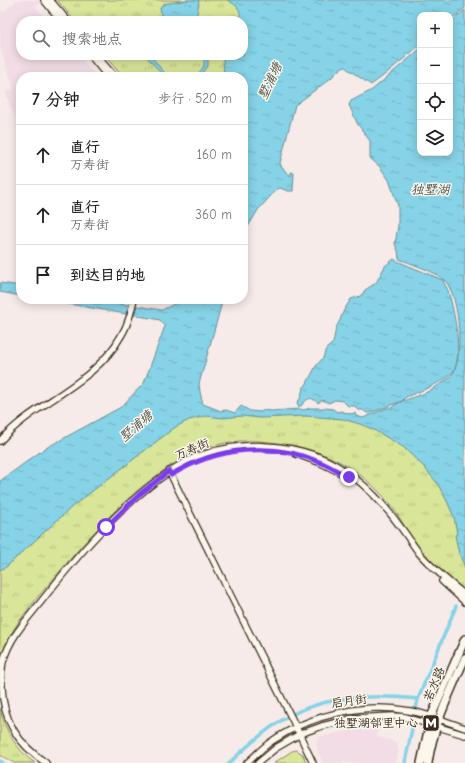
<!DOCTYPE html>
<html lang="zh">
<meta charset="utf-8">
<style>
:root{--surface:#fff;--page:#f6f6f6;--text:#202124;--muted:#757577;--line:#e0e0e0}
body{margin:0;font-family:"Comic Neue","LXGW WenKai TC",sans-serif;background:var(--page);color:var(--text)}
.controls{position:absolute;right:12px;top:12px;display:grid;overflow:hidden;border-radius:8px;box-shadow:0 2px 10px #0003}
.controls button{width:36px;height:36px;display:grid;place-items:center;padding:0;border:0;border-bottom:1px solid var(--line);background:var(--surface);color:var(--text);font:20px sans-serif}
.stop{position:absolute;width:12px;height:12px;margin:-9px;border:3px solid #7c3aed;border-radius:50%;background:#fff}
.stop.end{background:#7c3aed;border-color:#fff;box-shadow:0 1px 4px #0008}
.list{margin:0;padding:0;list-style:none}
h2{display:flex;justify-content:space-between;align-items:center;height:52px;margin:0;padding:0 16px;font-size:17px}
h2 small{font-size:13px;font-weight:400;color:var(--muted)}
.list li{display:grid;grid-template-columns:26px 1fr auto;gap:12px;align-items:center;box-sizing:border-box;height:60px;padding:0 16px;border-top:1px solid var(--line)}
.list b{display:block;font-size:15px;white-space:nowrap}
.list p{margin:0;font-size:13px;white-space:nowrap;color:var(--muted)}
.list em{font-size:13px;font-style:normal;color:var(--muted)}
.icon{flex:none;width:22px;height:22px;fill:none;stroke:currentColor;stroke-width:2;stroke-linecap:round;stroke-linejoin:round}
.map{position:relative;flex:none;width:465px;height:763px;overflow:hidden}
.search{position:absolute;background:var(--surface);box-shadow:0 2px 10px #0003;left:16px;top:16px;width:232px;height:44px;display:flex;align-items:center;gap:10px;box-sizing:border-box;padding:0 14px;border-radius:16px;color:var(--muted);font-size:15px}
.panel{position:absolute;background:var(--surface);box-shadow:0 2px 10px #0003;left:16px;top:72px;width:232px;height:232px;border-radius:16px}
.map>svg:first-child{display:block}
.built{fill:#f2dde6}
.park{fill:url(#park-tufts);stroke:#8a885b}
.water{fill:url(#water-ripples);stroke:#688f96}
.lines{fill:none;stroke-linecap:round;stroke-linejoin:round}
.canal{stroke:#86d2e6;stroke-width:3.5}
.minor-casing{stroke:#3b2a1e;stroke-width:8}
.major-casing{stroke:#3b2a1e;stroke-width:10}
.minor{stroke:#fbf7ec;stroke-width:5.5}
.major{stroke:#fbf7ec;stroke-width:7}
.route{stroke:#7c3aed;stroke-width:5}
.labels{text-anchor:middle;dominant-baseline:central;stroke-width:3;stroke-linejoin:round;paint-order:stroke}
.street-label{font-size:12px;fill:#3b2a1e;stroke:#fbf7ec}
.poi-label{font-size:12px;fill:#3b2a1e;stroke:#fbf7ec;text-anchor:end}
.water-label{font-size:13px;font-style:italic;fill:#4e5450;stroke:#fbf7ec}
</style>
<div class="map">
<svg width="465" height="763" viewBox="0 0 465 763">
<defs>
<pattern id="park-tufts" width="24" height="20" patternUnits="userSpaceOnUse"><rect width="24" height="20" fill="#d9e598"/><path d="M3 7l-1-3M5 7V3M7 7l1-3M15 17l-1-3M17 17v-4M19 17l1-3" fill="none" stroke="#bbc583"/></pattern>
<pattern id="water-ripples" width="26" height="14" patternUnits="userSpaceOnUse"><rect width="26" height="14" fill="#86d2e6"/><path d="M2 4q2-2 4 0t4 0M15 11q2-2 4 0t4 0" fill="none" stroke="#75b4c5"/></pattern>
</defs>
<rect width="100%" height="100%" fill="#f7ebe9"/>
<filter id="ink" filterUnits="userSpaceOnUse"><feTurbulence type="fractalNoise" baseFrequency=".025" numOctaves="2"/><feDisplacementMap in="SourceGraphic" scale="8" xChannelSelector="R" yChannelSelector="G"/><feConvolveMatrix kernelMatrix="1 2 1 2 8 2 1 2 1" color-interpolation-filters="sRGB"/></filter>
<g filter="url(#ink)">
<!-- built -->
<path class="built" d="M17 0H38L41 3 36 7 48 21H21V55H77L97 77H21V126H18L5 92 14 89 0 47V10L3 12Z
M378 727 377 737 388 739 397 744 399 750 396 763H322L316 744 319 737 352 730Z"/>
<!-- park -->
<path class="park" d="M57 0H240L244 14 241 21H75Z
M104 55H230L233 77H123Z
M192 410 224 415H304L350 419 386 433 420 459 437 479 455 516 465 562V591C446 577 428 560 414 541 408 533 404 525 399 517 384 494 364 475 340 462 322 453 304 447 284 444 265 441 244 439 225 443 159 457 102 522 60 571 38 598 8 627 0 662V552Z
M0 709C4 729 18 752 35 763H14L0 755Z
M296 750 303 754 306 763H274L292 751Z"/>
<!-- water -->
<path class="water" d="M187 0H199L197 14 198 21C193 21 189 19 184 18 177 17 167 21 161 15L160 8 163 4Z
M227 0H465V8L450 20V15H420V45L383 76 371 85 349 70 345 67H342L331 78 302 100 295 105 280 163 282 168 291 176V172L294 173 293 191H288L280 188 277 189 258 210 243 235V77H224L223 59 224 55H243V21H238C244 10 236 5 227 0Z
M465 10V567L459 554 455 535 457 534 454 517 446 499 437 483 424 467 403 447 376 431 363 425 343 419 306 416 260 418 242 416 223 418 206 416 189 420 174 428 73 506 6 567 0 570V481L44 449 121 407 144 383 165 326 160 320 134 315 137 306 162 310 174 304 175 299H223L199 384 200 392 203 404 221 411 226 410 235 413 241 406 250 411 261 412 264 410 271 411 299 409 304 410 310 408H325L333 409 337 412 341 411 350 414 355 413 356 416 363 418 387 408H391C398 401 416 397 427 392 435 388 443 382 450 377 465 364 460 295 445 281 436 272 422 268 410 263 406 261 402 261 399 259L398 251 395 244 398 226V206L389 180 380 167 370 158V141L357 123 349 105 351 101 372 90 420 49V153H450V23Z
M145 55H150L163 71 169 77H165L163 75Z
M202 55H205L208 59V65L199 77H193C201 72 208 64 202 55Z
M394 259 397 261 443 280C444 285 448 288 449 294 454 310 463 355 454 370 448 381 418 392 406 397L402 401 370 413H367L363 410H358L355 406H348L343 401 335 400 329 403 322 400 318 403C310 395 307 399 301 406H298L297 402 300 399 303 388 306 385 316 366 323 358 326 349 333 343 336 328 340 320 344 310 351 299 361 296 365 290 376 283 385 266Z
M0 283 21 286V296L0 292Z
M40 299H96L129 305 126 314Z"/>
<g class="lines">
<!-- canal -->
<path class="canal" d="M0 761 3 763
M229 763C244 749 259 735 276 724 318 695 370 694 418 699
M405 763 418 699 456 606"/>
<defs>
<path id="minor" d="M44 0 61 21
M50 0 68 21
M90 55 108 77
M96 55 115 77
M0 441C36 401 94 385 121 336 128 325 131 312 134 299
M296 454 321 463 341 473
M169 471 296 727 313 763
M442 581 465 602
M46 763C18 744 3 721 2 687 2 679 1 670 3 662 9 639 26 620 40 603 76 557 120 505 169 472 179 465 192 458 205 454 240 442 282 443 317 456 353 470 380 498 402 529 408 537 413 545 419 553 433 569 449 582 465 595
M247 763C255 756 263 747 272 741 310 715 364 702 410 711 428 714 447 722 465 728
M258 763 276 748 300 734 322 726 355 718 393 716 405 717 465 735"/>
<path id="major" d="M421 763 431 717 465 639
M428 763C433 726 450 693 465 658"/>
</defs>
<!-- minor casing -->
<use href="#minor" class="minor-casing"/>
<!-- major casing -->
<use href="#major" class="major-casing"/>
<!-- minor -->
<use href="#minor" class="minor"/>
<!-- major -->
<use href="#major" class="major"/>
</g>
</g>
<g class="lines" filter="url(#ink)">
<!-- route -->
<path class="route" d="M106 527 140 494 169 471 171 475C217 447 272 441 322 463 331 467 340 473 349 477"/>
</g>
<!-- icons -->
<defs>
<symbol id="metro-square" viewBox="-11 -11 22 22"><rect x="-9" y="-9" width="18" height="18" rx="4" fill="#3b2a1e" stroke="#fbf7ec"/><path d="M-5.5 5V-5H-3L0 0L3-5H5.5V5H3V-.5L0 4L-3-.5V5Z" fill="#fff"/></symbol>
</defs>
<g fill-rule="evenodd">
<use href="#metro-square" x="421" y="713" width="20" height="20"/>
</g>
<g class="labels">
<!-- street labels -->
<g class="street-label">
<text transform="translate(192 449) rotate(-23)">万寿街</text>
<text transform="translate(434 684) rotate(-67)">若水路</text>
<text transform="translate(349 701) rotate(-8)">启月街</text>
</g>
<!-- poi labels -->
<g class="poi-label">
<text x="418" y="723">独墅湖邻里中心</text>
</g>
<!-- water labels -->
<g class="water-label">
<text transform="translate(270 81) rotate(-65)">墅浦塘</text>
<text x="430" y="189">独墅湖</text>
<text transform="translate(136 426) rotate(-41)">墅浦塘</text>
</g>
</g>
</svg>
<div class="controls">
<button>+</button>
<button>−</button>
<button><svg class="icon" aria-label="locate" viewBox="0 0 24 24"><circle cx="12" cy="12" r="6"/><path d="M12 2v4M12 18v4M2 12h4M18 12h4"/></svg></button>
<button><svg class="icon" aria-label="layers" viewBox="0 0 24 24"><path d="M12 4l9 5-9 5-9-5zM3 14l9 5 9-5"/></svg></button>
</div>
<div class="stop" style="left:106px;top:527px"></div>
<div class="stop end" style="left:349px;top:477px"></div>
<div class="search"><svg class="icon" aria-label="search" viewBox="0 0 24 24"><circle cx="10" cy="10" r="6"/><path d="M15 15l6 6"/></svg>搜索地点</div>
<section class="panel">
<h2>7 分钟<small>步行 · 520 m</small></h2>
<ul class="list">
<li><svg class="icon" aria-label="ahead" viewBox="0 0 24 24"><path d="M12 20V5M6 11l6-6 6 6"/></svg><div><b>直行</b><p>万寿街</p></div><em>160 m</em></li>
<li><svg class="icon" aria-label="ahead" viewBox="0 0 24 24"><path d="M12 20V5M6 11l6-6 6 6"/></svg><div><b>直行</b><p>万寿街</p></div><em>360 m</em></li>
<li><svg class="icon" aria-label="arrive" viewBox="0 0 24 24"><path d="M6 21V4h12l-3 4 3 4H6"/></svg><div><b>到达目的地</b></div></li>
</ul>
</section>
</div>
